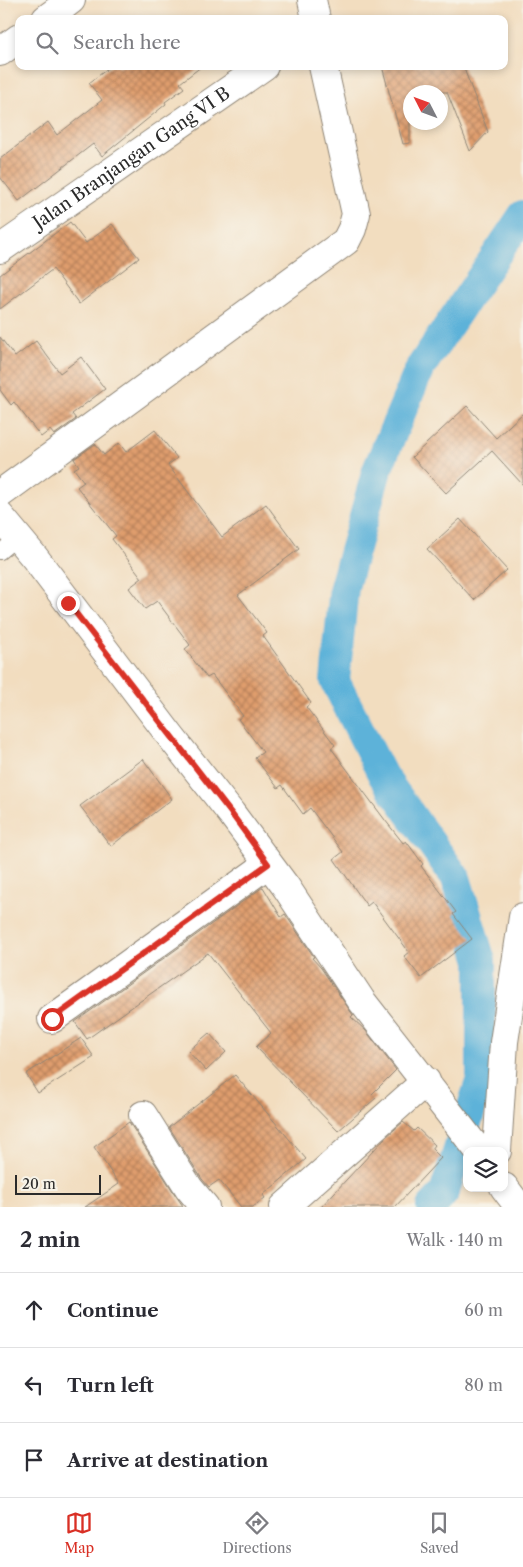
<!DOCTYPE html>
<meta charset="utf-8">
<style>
:root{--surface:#fff;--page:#f7f7f7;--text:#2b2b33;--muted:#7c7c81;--line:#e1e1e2;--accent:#d93025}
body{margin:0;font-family:"Libre Caslon Text",serif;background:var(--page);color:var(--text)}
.controls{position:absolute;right:15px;bottom:15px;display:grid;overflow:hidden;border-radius:10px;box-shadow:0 2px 8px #0003}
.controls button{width:45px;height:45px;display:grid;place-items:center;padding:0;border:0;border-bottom:1px solid var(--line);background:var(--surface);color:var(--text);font:25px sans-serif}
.compass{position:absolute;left:403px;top:85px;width:45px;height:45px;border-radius:50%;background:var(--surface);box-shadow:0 2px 8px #0003;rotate:312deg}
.scale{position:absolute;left:15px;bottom:12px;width:86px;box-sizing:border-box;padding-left:5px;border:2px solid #2b2b2b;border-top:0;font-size:14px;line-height:18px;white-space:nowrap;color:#2b2b2b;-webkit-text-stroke:4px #f7f3e8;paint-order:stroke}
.stop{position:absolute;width:15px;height:15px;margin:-11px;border:4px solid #d93025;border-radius:50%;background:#fff}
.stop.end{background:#d93025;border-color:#fff;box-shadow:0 1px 5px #0008}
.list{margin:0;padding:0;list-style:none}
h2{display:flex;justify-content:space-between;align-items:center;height:65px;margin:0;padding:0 20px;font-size:21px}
h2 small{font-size:16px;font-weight:400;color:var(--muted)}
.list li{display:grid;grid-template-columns:32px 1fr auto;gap:15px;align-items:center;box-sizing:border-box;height:75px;padding:0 20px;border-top:1px solid var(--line)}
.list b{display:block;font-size:19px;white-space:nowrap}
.list em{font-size:16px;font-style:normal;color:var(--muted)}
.icon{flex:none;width:28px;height:28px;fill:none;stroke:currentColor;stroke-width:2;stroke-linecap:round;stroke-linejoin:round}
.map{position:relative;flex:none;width:523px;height:1207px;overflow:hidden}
.search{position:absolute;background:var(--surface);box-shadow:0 2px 8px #0003;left:15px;right:15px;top:15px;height:55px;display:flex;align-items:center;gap:12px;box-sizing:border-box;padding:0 18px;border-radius:10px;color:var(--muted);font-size:19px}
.sheet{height:290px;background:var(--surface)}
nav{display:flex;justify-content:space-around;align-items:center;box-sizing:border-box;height:70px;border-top:1px solid var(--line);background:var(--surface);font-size:14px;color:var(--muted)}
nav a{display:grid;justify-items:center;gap:2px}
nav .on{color:var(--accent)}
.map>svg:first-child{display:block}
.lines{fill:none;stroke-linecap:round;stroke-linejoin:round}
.canal{stroke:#5db2d9;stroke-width:30}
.building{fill:url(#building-cross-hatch)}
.lane-casing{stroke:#8e8475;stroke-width:16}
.street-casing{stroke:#8e8475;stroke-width:30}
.lane{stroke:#fff;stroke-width:14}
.street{stroke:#fff;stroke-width:28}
.route{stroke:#d93025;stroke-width:6}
.labels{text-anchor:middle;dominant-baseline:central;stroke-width:4;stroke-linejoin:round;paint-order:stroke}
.street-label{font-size:18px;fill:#2b2b2b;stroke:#f7f3e8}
</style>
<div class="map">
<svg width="523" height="1207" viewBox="0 0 523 1207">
<defs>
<pattern id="building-cross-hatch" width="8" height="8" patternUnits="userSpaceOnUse" patternTransform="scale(1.25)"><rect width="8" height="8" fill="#df9d6d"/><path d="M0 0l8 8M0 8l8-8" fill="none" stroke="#b5805a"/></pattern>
</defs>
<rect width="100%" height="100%" fill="#f7f3e8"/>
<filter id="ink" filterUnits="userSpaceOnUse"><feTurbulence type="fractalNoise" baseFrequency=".02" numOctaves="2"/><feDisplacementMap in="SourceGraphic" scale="10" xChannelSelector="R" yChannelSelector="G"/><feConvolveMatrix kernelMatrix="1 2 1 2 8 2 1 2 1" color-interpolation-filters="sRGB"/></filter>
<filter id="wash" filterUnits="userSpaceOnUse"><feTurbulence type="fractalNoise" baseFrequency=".0096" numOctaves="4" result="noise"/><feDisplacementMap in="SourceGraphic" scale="20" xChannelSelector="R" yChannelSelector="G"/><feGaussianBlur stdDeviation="1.12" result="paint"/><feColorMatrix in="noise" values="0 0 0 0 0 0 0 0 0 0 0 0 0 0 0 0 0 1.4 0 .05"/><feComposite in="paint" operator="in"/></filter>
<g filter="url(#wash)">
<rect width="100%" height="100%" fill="#f2ddbf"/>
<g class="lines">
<!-- canal -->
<path class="canal" d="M431 1207 444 1193 481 1079V961L456 878 383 776 335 681 344 587 377 470 420 368 523 215"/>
</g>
<g id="blocks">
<!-- building -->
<path class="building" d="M111 66H202L180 83 184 88 165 102 166 104 102 156 93 144 19 201 0 177V159L48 122 57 135 102 100 89 83Z
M382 66H463L488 132 470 151 447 92H410V143L403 144Z
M70 222 86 243 112 224 139 258 79 304 53 269 0 309V275Z
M0 337 15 357 36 341 60 373 81 357 105 389 72 414 76 419 54 435 50 430 41 437 14 402 11 405 0 390Z
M467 406 496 438 523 413V485L492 451 446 493 412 457Z
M155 430 177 458 168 465 222 537 266 504 299 549 238 595 267 633 263 636 311 703 306 707 335 745 331 748 385 820 403 843 406 841 423 864 421 866 456 912 453 914 472 939 421 978 404 956 409 952 372 902 367 906 334 859 343 852 310 808 303 814 282 785 278 788 255 758 263 752 238 719 243 716 212 675 207 678 185 649 190 645 157 601 145 609 129 588 142 578 112 539 116 536 77 487 84 482 74 469 79 466 74 459 95 444 104 455 119 443 126 452Z
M460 519 507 570 474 600 427 549Z
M143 759 172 799 111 846 80 806Z
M263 887 281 917 285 914 314 957 312 958 321 968 353 1015 351 1017 366 1031 396 1070 372 1094 376 1098 338 1131 256 1047 271 1033 208 953 87 1039 75 1022Z
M209 1033 226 1052 206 1071 188 1051Z
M81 1038 94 1057 38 1093 26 1074Z
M235 1075 306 1159 263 1195 265 1198 253 1207H241L219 1180 209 1187 202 1179 169 1127Z
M129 1122 176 1196 183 1206 182 1207H85L119 1184 94 1147Z
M403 1122 414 1131 417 1128 435 1145 432 1149 441 1158 395 1207H321L386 1137Z"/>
</g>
</g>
<g filter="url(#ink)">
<use href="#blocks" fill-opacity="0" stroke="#8e8475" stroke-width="1"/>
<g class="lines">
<defs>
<path id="lane" d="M0 552 18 537"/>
<g id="street">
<path d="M312 0 316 19"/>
<path d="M46 19 71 0"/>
<path d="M0 52 19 38"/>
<path id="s1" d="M0 249 264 66"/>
<path d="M0 494 346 241 352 229 356 214 323 66"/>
<path d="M0 516 35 558 171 737 231 813 286 887 361 1000 479 1151"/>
<path d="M52 1019 268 864"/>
<path d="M143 1115 189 1188 205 1207"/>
<path d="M497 1151 504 1042 523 917"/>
<path d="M504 1187 519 1207"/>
<path d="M284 1207 426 1081"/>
</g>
</defs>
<!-- lane casing -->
<use href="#lane" class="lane-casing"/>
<!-- street casing -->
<use href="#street" class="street-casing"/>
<!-- lane -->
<use href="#lane" class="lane"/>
<!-- street -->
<use href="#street" class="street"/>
</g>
</g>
<g class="lines" filter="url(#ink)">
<!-- route -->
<path class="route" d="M52 1019 268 864 231 813 68 603"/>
</g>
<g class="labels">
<!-- street labels -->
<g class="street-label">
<text stroke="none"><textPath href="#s1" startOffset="160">Jalan Branjangan Gang VI B</textPath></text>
</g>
</g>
</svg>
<div class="controls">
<button><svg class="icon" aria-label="layers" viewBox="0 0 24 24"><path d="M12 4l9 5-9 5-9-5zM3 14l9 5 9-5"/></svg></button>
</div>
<svg class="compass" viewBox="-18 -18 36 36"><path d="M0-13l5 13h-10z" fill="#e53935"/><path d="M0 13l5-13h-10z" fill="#7c7c81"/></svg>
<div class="scale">20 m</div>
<div class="stop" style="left:52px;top:1019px"></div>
<div class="stop end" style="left:68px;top:603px"></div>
<div class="search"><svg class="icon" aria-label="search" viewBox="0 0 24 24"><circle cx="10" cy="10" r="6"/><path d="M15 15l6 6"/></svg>Search here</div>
</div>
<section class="sheet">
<h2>2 min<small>Walk · 140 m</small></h2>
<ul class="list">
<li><svg class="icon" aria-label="ahead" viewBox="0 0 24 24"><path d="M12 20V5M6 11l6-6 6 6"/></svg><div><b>Continue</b></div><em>60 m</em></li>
<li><svg class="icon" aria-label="left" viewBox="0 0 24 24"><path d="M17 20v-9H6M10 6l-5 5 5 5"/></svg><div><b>Turn left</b></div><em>80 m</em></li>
<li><svg class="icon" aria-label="arrive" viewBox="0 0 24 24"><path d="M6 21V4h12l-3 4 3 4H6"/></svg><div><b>Arrive at destination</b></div></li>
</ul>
</section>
<nav>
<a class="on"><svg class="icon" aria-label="map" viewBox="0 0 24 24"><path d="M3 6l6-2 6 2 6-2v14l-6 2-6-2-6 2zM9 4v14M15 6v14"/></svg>Map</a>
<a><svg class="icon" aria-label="directions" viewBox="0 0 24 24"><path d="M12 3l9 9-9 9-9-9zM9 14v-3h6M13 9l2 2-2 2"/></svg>Directions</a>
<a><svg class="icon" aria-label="saved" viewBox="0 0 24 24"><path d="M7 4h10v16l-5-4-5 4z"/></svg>Saved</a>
</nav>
